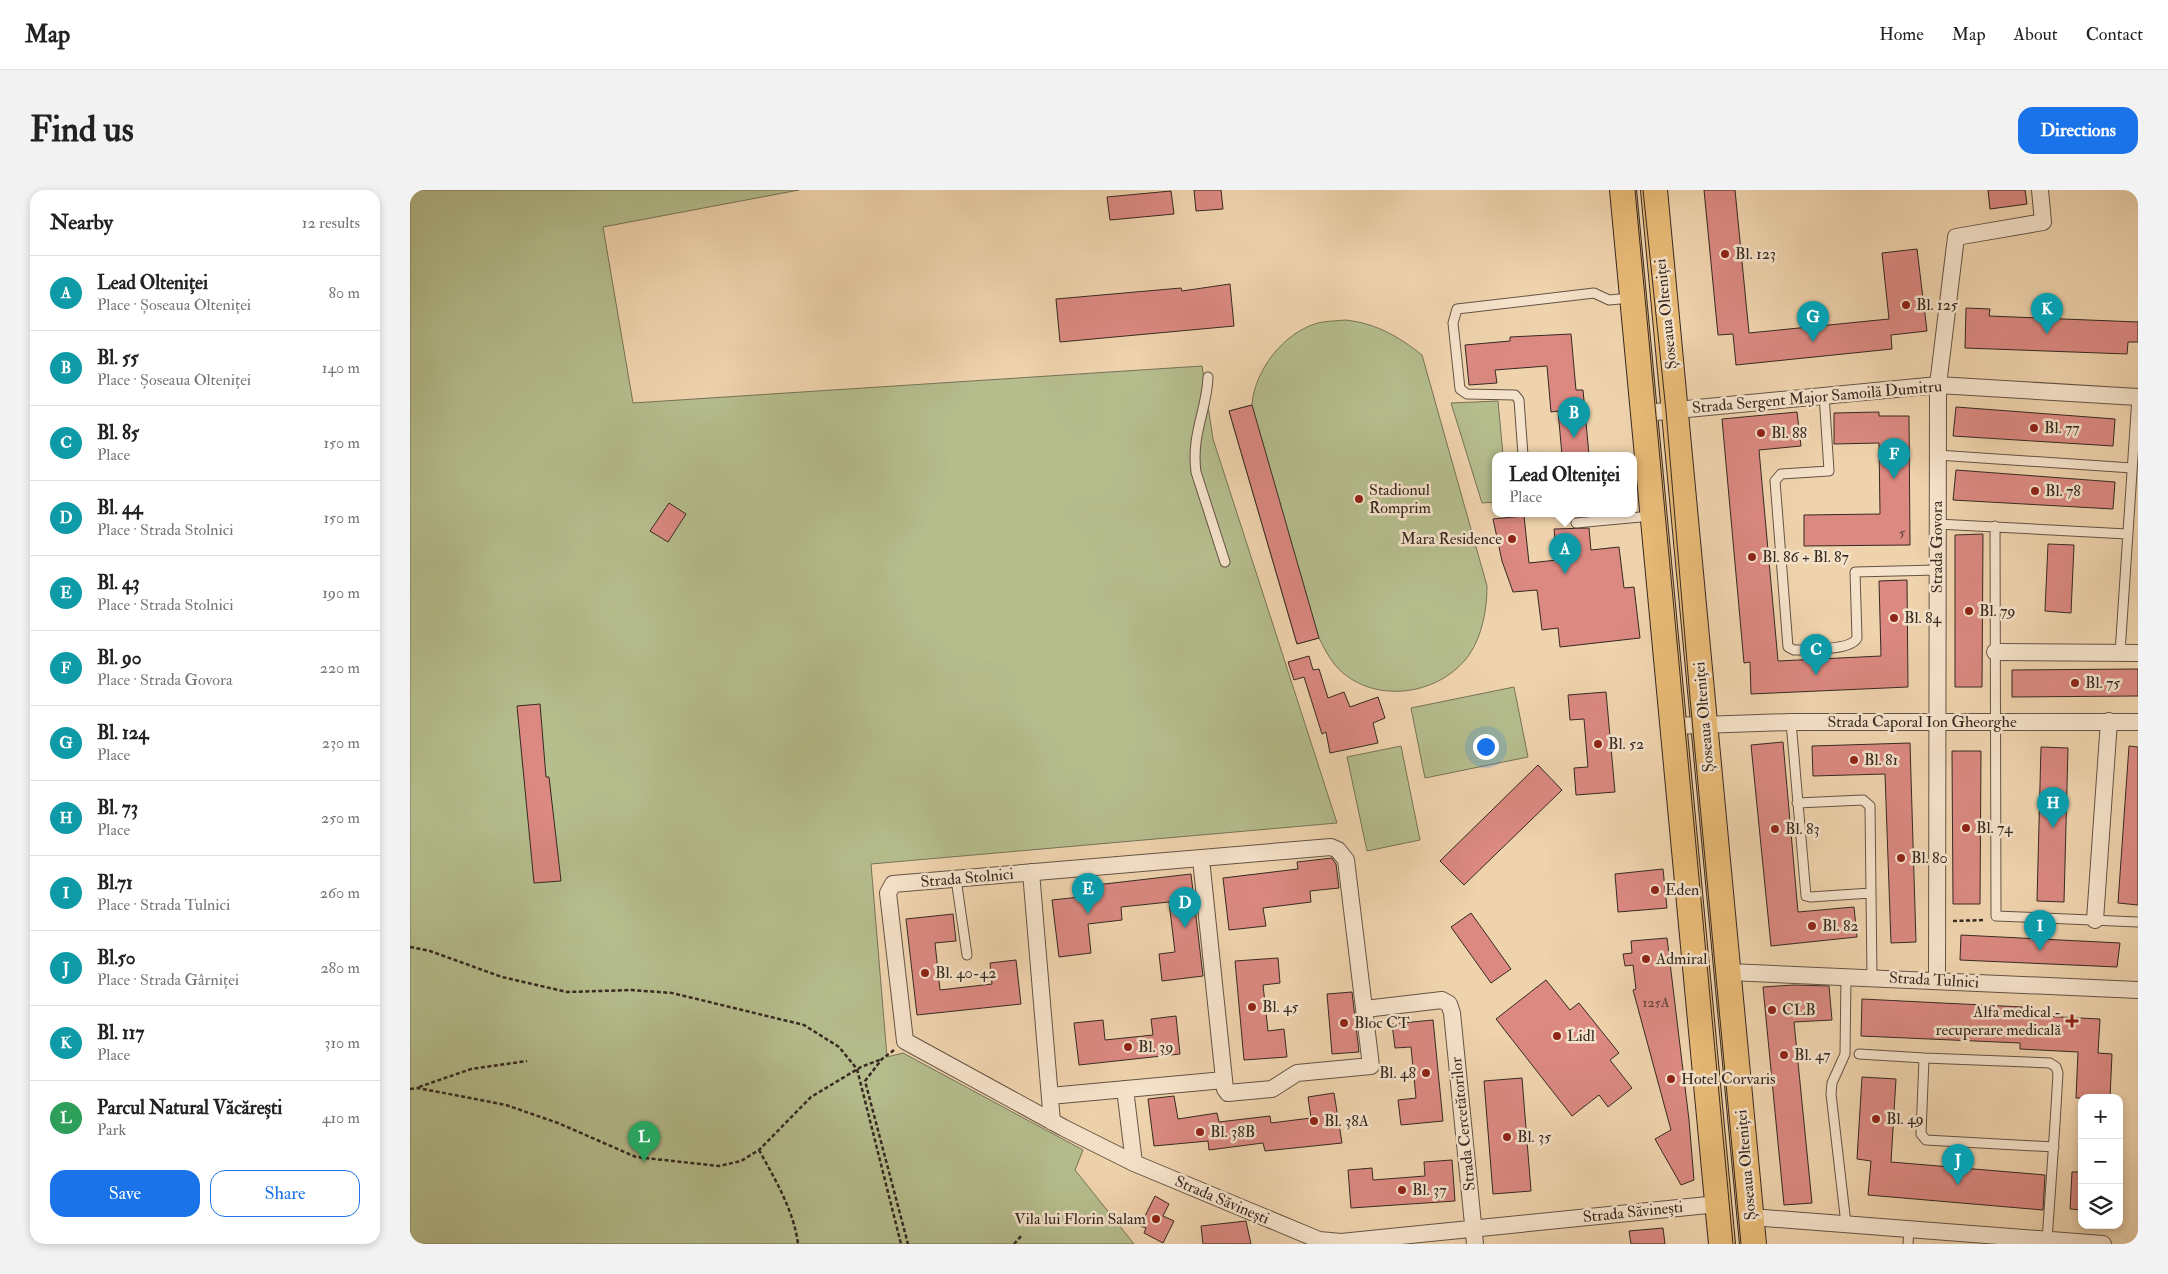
<!DOCTYPE html>
<meta charset="utf-8">
<style>
:root{--surface:#fff;--page:#f2f2f2;--text:#222;--muted:#767676;--line:#e0e0e0;--accent:#1a73e8}
body{margin:0;font-family:"IM FELL Double Pica",serif;background:var(--page);color:var(--text)}
.controls{position:absolute;right:15px;bottom:15px;display:grid;overflow:hidden;border-radius:10px;box-shadow:0 2px 8px #0003}
.controls button{width:45px;height:45px;display:grid;place-items:center;padding:0;border:0;border-bottom:1px solid var(--line);background:var(--surface);color:var(--text);font:25px sans-serif}
.you{position:absolute;left:1075px;top:556px;width:18px;height:18px;margin:-12px;border:4px solid #fff;border-radius:50%;background:#1a73e8;box-shadow:0 0 0 8px #1a73e833}
.badge{display:grid;place-items:center;width:32px;height:32px;border-radius:50%;background:var(--accent);color:#fff;font-size:16px;font-weight:700}
.pin{position:absolute;translate:-50% -41px;filter:drop-shadow(0 1px 2px #0008)}
.pin::after{content:'';position:absolute;top:26px;width:18px;height:15px;background:inherit;clip-path:polygon(0 0,100% 0,50% 100%)}
.popup{position:absolute;left:1082px;top:262px;width:145px;height:65px;box-sizing:border-box;display:grid;place-content:center;border-radius:10px;background:var(--surface);filter:drop-shadow(0 1px 4px #0005);font-size:16px;white-space:nowrap;color:var(--muted)}
.popup b{font-size:19px;color:var(--text)}
.popup::after{content:'';position:absolute;left:50%;top:100%;margin-left:-10px;border:10px solid transparent;border-top-color:var(--surface)}
.list{margin:0;padding:0;list-style:none}
h2{display:flex;justify-content:space-between;align-items:center;height:65px;margin:0;padding:0 20px;font-size:21px}
h2 small{font-size:16px;font-weight:400;color:var(--muted)}
.list li{display:grid;grid-template-columns:32px 1fr auto;gap:15px;align-items:center;box-sizing:border-box;height:75px;padding:0 20px;border-top:1px solid var(--line)}
.list b{display:block;font-size:19px;white-space:nowrap}
.list p{margin:0;font-size:16px;white-space:nowrap;color:var(--muted)}
.list em{font-size:16px;font-style:normal;color:var(--muted)}
.actions{display:flex;gap:10px;padding:15px 20px}
.actions a{flex:1;padding:11px 0;border:1px solid var(--accent);border-radius:15px;text-align:center;font-size:18px;color:var(--accent)}
.actions .main{background:var(--accent);color:#fff}
.icon{flex:none;width:28px;height:28px;fill:none;stroke:currentColor;stroke-width:2;stroke-linecap:round;stroke-linejoin:round}
.map{position:relative;flex:none;width:1728px;height:1054px;overflow:hidden;border-radius:15px}
header{display:flex;align-items:center;gap:30px;box-sizing:border-box;height:70px;padding:0 25px;background:var(--surface);border-bottom:1px solid var(--line)}
header strong{font-size:24px}
nav{display:flex;gap:28px;margin-inline-start:auto;font-size:18px}
.intro{display:flex;align-items:center;justify-content:space-between;box-sizing:border-box;height:120px;padding:0 30px}
h1{margin:0;font-size:35px}
.button{padding:12px 22px;border-radius:15px;background:var(--accent);color:#fff;font-size:18px;font-weight:700}
main{display:flex;gap:30px;padding:0 30px}
aside{flex:1;background:var(--surface);border-radius:15px;box-shadow:0 2px 8px #0003}
.map>svg:first-child{display:block}
.green{fill:#b5bd8d;stroke:#767357}
.building{fill:#db8981;stroke:#362921}
.lines{fill:none;stroke-linecap:round;stroke-linejoin:round}
.lane-casing{stroke:#645444;stroke-width:11}
.street-casing{stroke:#645444;stroke-width:18}
.primary-casing{stroke:#362921;stroke-width:28}
.path{stroke:#362921;stroke-width:2.5;stroke-dasharray:4 2.5;stroke-linecap:butt}
.lane{stroke:#f5e2ca;stroke-width:9}
.street{stroke:#f5e2ca;stroke-width:16}
.primary{stroke:#e8ba76;stroke-width:26}
.tram{stroke:#362921;stroke-width:1}
.poi-dot{fill:#8f2418;stroke:#f5e2ca;stroke-width:2}
.labels{text-anchor:middle;dominant-baseline:central;stroke-width:5;stroke-linejoin:round;paint-order:stroke}
.number-label{font-size:14px;fill:#5f4139}
.poi-label{font-size:16px;fill:#362921;stroke:#f5e2ca;text-anchor:start}
.street-label{font-size:16px;fill:#362921;stroke:#f5e2ca}
</style>
<header>
<strong>Map</strong>
<nav><a>Home</a><a>Map</a><a>About</a><a>Contact</a></nav>
</header>
<div class="intro"><h1>Find us</h1><a class="button">Directions</a></div>
<main>
<aside>
<h2>Nearby<small>12 results</small></h2>
<ul class="list">
<li><span class="badge" style="background:#0f9aa8">A</span><div><b>Lead Olteniței</b><p>Place · Șoseaua Olteniței</p></div><em>80 m</em></li>
<li><span class="badge" style="background:#0f9aa8">B</span><div><b>Bl. 55</b><p>Place · Șoseaua Olteniței</p></div><em>140 m</em></li>
<li><span class="badge" style="background:#0f9aa8">C</span><div><b>Bl. 85</b><p>Place</p></div><em>150 m</em></li>
<li><span class="badge" style="background:#0f9aa8">D</span><div><b>Bl. 44</b><p>Place · Strada Stolnici</p></div><em>150 m</em></li>
<li><span class="badge" style="background:#0f9aa8">E</span><div><b>Bl. 43</b><p>Place · Strada Stolnici</p></div><em>190 m</em></li>
<li><span class="badge" style="background:#0f9aa8">F</span><div><b>Bl. 90</b><p>Place · Strada Govora</p></div><em>220 m</em></li>
<li><span class="badge" style="background:#0f9aa8">G</span><div><b>Bl. 124</b><p>Place</p></div><em>230 m</em></li>
<li><span class="badge" style="background:#0f9aa8">H</span><div><b>Bl. 73</b><p>Place</p></div><em>250 m</em></li>
<li><span class="badge" style="background:#0f9aa8">I</span><div><b>Bl.71</b><p>Place · Strada Tulnici</p></div><em>260 m</em></li>
<li><span class="badge" style="background:#0f9aa8">J</span><div><b>Bl.50</b><p>Place · Strada Gârniței</p></div><em>280 m</em></li>
<li><span class="badge" style="background:#0f9aa8">K</span><div><b>Bl. 117</b><p>Place</p></div><em>310 m</em></li>
<li><span class="badge" style="background:#2e9e5b">L</span><div><b>Parcul Natural Văcărești</b><p>Park</p></div><em>410 m</em></li>
</ul>
<div class="actions"><a class="main">Save</a><a>Share</a></div>
</aside>
<div class="map">
<svg width="1728" height="1054" viewBox="0 0 1728 1054">
<rect width="100%" height="100%" fill="#efd3ad"/>
<filter id="stains"><feTurbulence type="fractalNoise" baseFrequency=".004" numOctaves="4"/><feColorMatrix values="0 0 0 0 .2 0 0 0 0 .09 0 0 0 0 .02 0 0 0 .5 -.17"/></filter>
<radialGradient id="worn" r=".72"><stop offset=".6" stop-color="#630" stop-opacity="0"/><stop offset="1" stop-color="#630" stop-opacity=".3"/></radialGradient>
<!-- green -->
<path class="green" d="M0 0H389L193 37 223 213 792 176 803 249 927 633 461 674 477 867 493 863 673 960 665 980 724 1054H0Z
M935 130C965 133 988 146 1012 165L1077 396C1077 420 1072 446 1059 465 1031 504 970 514 933 483 922 474 915 460 909 448L887 454 819 221 842 215C844 181 874 142 908 133 916 131 926 131 935 130Z
M1088 211 1093 265H1086V312L1072 313 1041 213Z
M1104 497 1118 567 1015 588 1001 518Z
M991 556 1010 650 957 661 937 567Z"/>
<!-- building -->
<path class="building" d="M784 0H811L813 19 786 21Z
M1294 0H1325L1339 143 1479 129 1472 63 1507 59 1517 141 1481 145 1482 159 1326 175 1323 144 1308 145Z
M1578 0H1615L1617 14 1580 19Z
M761 1 764 24 700 30 697 7Z
M820 94 824 136 650 152 646 109 771 98 772 101Z
M1556 118 1580 119 1579 126 1728 132V152H1718L1717 164 1555 158Z
M1161 144 1166 200H1173L1179 265H1152L1148 221 1141 222 1137 176 1085 180 1087 193 1059 195 1055 155 1100 151V147Z
M842 215 909 448 887 454 819 221Z
M1546 217 1705 229 1703 256 1543 246Z
M1387 222 1391 256 1349 260 1368 471 1471 466 1469 391 1497 390 1498 497 1341 504 1340 472 1334 473 1312 229Z
M1469 222V226H1499L1500 355 1394 356V325L1470 324 1469 253 1424 254V223Z
M1546 280 1705 292 1703 319 1543 310Z
M259 313 276 324 258 352 240 341Z
M1114 326 1119 373 1147 370 1144 339 1179 338 1181 360 1209 357 1214 398 1224 397 1230 448 1150 457 1148 438 1132 440 1127 400 1103 402 1092 371 1083 329Z
M1573 344 1572 497H1545V345Z
M1638 354 1664 355 1661 423 1635 421Z
M899 466 903 480 909 479 918 508 934 502 940 517 968 507 975 528 963 533 968 553 920 563 916 542 912 544 894 487 884 490 878 472Z
M1728 479V506L1602 507V480Z
M1196 502 1205 602 1166 605 1164 578 1178 577 1174 529 1160 530 1158 505Z
M130 514 136 587H139L151 691 124 693 107 516Z
M1373 552 1388 722 1444 717 1447 747 1361 756 1341 555Z
M1500 553 1506 752 1481 753 1475 584 1403 586 1402 556Z
M1719 556 1728 557V715L1708 713Z
M1631 557 1658 558 1654 712 1627 711Z
M1542 561H1571L1570 714H1543Z
M1128 575 1152 600 1054 695 1030 671Z
M922 668 926 674 929 698 900 701 901 712 853 718 856 736 819 740 813 688 888 679 887 672Z
M1253 679 1257 718 1208 722 1205 684Z
M781 684 793 786 752 791 749 764 765 762 759 712 711 717 712 730 678 734 681 763 649 767 642 710 688 705 686 695Z
M1061 723 1101 779 1081 793 1041 737Z
M543 724 546 751 525 753 530 800 582 794 580 773 606 770 611 814 507 825 496 729Z
M1551 745 1710 753 1707 777 1550 770Z
M1257 748 1279 930 1284 990 1271 995 1245 949 1261 940 1223 800 1226 799 1223 775 1215 776 1213 764 1222 763 1221 751Z
M868 768 870 793 853 795 858 841 874 839 877 867 834 870 825 771Z
M1136 790 1160 820 1169 813 1209 863 1200 870 1222 898 1198 917 1189 905 1162 926 1086 829Z
M1384 795 1419 796 1422 830 1384 832 1402 1013 1374 1015 1353 797Z
M942 802 949 862 922 864 917 804Z
M1452 809 1612 817 1611 825 1690 829 1688 863 1702 864 1700 908H1666L1668 862 1610 859V853L1451 846Z
M766 826 770 864 669 875 664 833 693 830 695 850 743 845 741 829Z
M1023 830 1033 931 991 935 988 910 1006 908 1001 857 985 858 982 834Z
M1452 887 1486 889 1481 972 1635 985 1633 1020 1458 1005 1461 971 1447 969Z
M1112 888 1121 1001 1083 1004 1074 891Z
M924 903 932 953 855 961 853 953 799 960 798 951 744 956 738 909 764 906 768 929 807 923 809 932 860 926 861 933 901 928 898 907Z
M1042 970 1045 1011 941 1018 938 980 962 978 963 990 1015 986 1014 972Z
M1662 982H1672V1020L1660 1019Z
M745 1006 759 1014 753 1026 764 1031 753 1053 734 1043 736 1038 730 1036Z
M836 1031 841 1054H793L791 1036Z
M1253 1038 1255 1054H1221L1219 1041Z"/>
<g class="lines">
<defs>
<path id="lane" d="M798 187C797 220 781 244 786 282L815 372
M1414 204 1419 281 1371 284 1365 291 1378 457 1384 460C1399 459 1441 461 1447 448L1445 382 1527 380
M1113 265 1109 210 1105 205 1057 204 1050 199 1043 133 1047 119 1184 103 1199 110 1221 108
M1527 265 1722 278
M1166 333 1241 326
M1527 334 1717 344
M1585 336 1586 726 1728 732
M1710 463 1727 207
M1381 532 1396 706 1400 707 1461 703 1462 787
M1387 613 1453 610 1460 616 1461 703
M546 689 557 765
M1449 864 1514 868
M1436 1034 1421 904 1422 893 1435 864 1436 786
M1637 1050C1641 994 1645 938 1648 883L1646 877 1640 873 1514 868 1511 944 1516 950 1644 957
M1498 1054 1499 1039"/>
<path id="street" d="M1235 223 1528 195 1728 207
M1585 462 1728 463
M1262 536 1381 532H1728
M791 669 815 899 818 903 862 899 887 883 961 876 936 670 928 660 921 657 483 694 478 703 495 851 654 938 724 973 909 1050 931 1052 1308 1014
M621 682 642 932
M1685 730 1699 531
M1319 782 1728 800
M1527 790 1528 195 1546 47 1633 32 1630 0
M955 819 1032 810 1039 814 1042 823 1065 1054
M715 899 724 973
M640 906 814 890
M1341 1027 1693 1054"/>
<path id="primary" d="M1213 0 1312 1054
M1244 0 1343 1054"/>
</defs>
<!-- lane casing -->
<use href="#lane" class="lane-casing"/>
<!-- street casing -->
<use href="#street" class="street-casing"/>
<!-- primary casing -->
<use href="#primary" class="primary-casing"/>
<!-- path -->
<path class="path" d="M1543 731 1575 730
M0 757 20 761 92 787 157 802 222 800 262 803 394 835 429 857 447 879 491 1054
M484 860 472 869 455 891 498 1054
M9 897 61 879 117 871
M0 899 8 898 96 915 148 933 226 967 309 976 331 971 349 960 401 907 451 877 472 869
M349 960C365 989 384 1021 388 1054
M604 1054 612 1045"/>
<!-- lane -->
<use href="#lane" class="lane"/>
<!-- street -->
<use href="#street" class="street"/>
<!-- primary -->
<use href="#primary" class="primary"/>
<!-- tram -->
<path class="tram" d="M1225 0 1323 1054
M1233 0 1256 221 1280 508 1331 1054"/>
</g>
<!-- markers -->
<g class="poi-dot">
<circle cx="1315" cy="64" r="5"/>
<circle cx="1496" cy="115" r="5"/>
<circle cx="1624" cy="238" r="5"/>
<circle cx="1351" cy="243" r="5"/>
<circle cx="1625" cy="301" r="5"/>
<circle cx="949" cy="309" r="5"/>
<circle cx="1102" cy="349" r="5"/>
<circle cx="1342" cy="367" r="5"/>
<circle cx="1559" cy="421" r="5"/>
<circle cx="1484" cy="428" r="5"/>
<circle cx="1665" cy="493" r="5"/>
<circle cx="1188" cy="554" r="5"/>
<circle cx="1444" cy="570" r="5"/>
<circle cx="1556" cy="638" r="5"/>
<circle cx="1365" cy="639" r="5"/>
<circle cx="1491" cy="668" r="5"/>
<circle cx="1245" cy="700" r="5"/>
<circle cx="1402" cy="736" r="5"/>
<circle cx="1236" cy="769" r="5"/>
<circle cx="515" cy="783" r="5"/>
<circle cx="842" cy="817" r="5"/>
<circle cx="1362" cy="820" r="5"/>
<path d="M1659.5 823.5h5v5h5v5h-5v5h-5v-5h-5v-5h5z"/>
<circle cx="934" cy="833" r="5"/>
<circle cx="1147" cy="846" r="5"/>
<circle cx="718" cy="857" r="5"/>
<circle cx="1374" cy="865" r="5"/>
<circle cx="1016" cy="883" r="5"/>
<circle cx="1261" cy="889" r="5"/>
<circle cx="1466" cy="929" r="5"/>
<circle cx="904" cy="931" r="5"/>
<circle cx="790" cy="942" r="5"/>
<circle cx="1097" cy="947" r="5"/>
<circle cx="992" cy="1000" r="5"/>
<circle cx="746" cy="1029" r="5"/>
</g>
<g class="labels">
<!-- number labels -->
<g class="number-label">
<text x="1492" y="342">5</text>
<text x="1246" y="812">125A</text>
</g>
<!-- poi labels -->
<g class="poi-label">
<text x="1325" y="64">Bl. 123</text>
<text x="1506" y="115">Bl. 125</text>
<text x="1634" y="238">Bl. 77</text>
<text x="1361" y="243">Bl. 88</text>
<text x="959" y="300">Stadionul<tspan x="959" dy="18">Romprim</tspan></text>
<text x="1635" y="301">Bl. 78</text>
<text x="1092" y="349" text-anchor="end">Mara Residence</text>
<text x="1352" y="367">Bl. 86 + Bl. 87</text>
<text x="1569" y="421">Bl. 79</text>
<text x="1494" y="428">Bl. 84</text>
<text x="1675" y="493">Bl. 75</text>
<text x="1198" y="554">Bl. 52</text>
<text x="1454" y="570">Bl. 81</text>
<text x="1566" y="638">Bl. 74</text>
<text x="1375" y="639">Bl. 83</text>
<text x="1501" y="668">Bl. 80</text>
<text x="1255" y="700">Eden</text>
<text x="1412" y="736">Bl. 82</text>
<text x="1246" y="769">Admiral</text>
<text x="525" y="783">Bl. 40-42</text>
<text x="852" y="817">Bl. 45</text>
<text x="1372" y="820">CLB</text>
<text x="1651" y="822" text-anchor="end">Alfa medical -<tspan x="1651" dy="18">recuperare medicală</tspan></text>
<text x="944" y="833">Bloc CT</text>
<text x="1157" y="846">Lidl</text>
<text x="728" y="857">Bl. 39</text>
<text x="1384" y="865">Bl. 47</text>
<text x="1006" y="883" text-anchor="end">Bl. 48</text>
<text x="1271" y="889">Hotel Corvaris</text>
<text x="1476" y="929">Bl. 49</text>
<text x="914" y="931">Bl. 38A</text>
<text x="800" y="942">Bl. 38B</text>
<text x="1107" y="947">Bl. 35</text>
<text x="1002" y="1000">Bl. 37</text>
<text x="736" y="1029" text-anchor="end">Vila lui Florin Salam</text>
</g>
<!-- street labels -->
<g class="street-label">
<text transform="translate(1256 124) rotate(-96)">Șoseaua Olteniței</text>
<text transform="translate(1407 207) rotate(-5)">Strada Sergent Major Samoilă Dumitru</text>
<text transform="translate(1527 357) rotate(-90)">Strada Govora</text>
<text transform="translate(1294 527) rotate(-95)">Șoseaua Olteniței</text>
<text x="1512" y="532">Strada Caporal Ion Gheorghe</text>
<text transform="translate(557 688) rotate(-5)">Strada Stolnici</text>
<text transform="translate(1524 790) rotate(3)">Strada Tulnici</text>
<text transform="translate(1053 934) rotate(-96)">Strada Cercetătorilor</text>
<text transform="translate(1336 975) rotate(-95)">Șoseaua Olteniței</text>
<text transform="translate(812 1010) rotate(23)">Strada Săvinești</text>
<text transform="translate(1223 1022) rotate(-6)">Strada Săvinești</text>
</g>
</g>
<rect width="100%" height="100%" filter="url(#stains)"/>
<rect width="100%" height="100%" fill="url(#worn)"/>
</svg>
<div class="controls">
<button>+</button>
<button>−</button>
<button><svg class="icon" aria-label="layers" viewBox="0 0 24 24"><path d="M12 4l9 5-9 5-9-5zM3 14l9 5 9-5"/></svg></button>
</div>
<div class="you"></div>
<div class="pin badge" style="left:1155px;top:384px;background:#0f9aa8">A</div>
<div class="popup"><b>Lead Olteniței</b>Place</div>
<div class="pin badge" style="left:1164px;top:248px;background:#0f9aa8">B</div>
<div class="pin badge" style="left:1406px;top:485px;background:#0f9aa8">C</div>
<div class="pin badge" style="left:775px;top:738px;background:#0f9aa8">D</div>
<div class="pin badge" style="left:678px;top:724px;background:#0f9aa8">E</div>
<div class="pin badge" style="left:1484px;top:289px;background:#0f9aa8">F</div>
<div class="pin badge" style="left:1403px;top:152px;background:#0f9aa8">G</div>
<div class="pin badge" style="left:1643px;top:638px;background:#0f9aa8">H</div>
<div class="pin badge" style="left:1630px;top:761px;background:#0f9aa8">I</div>
<div class="pin badge" style="left:1548px;top:995px;background:#0f9aa8">J</div>
<div class="pin badge" style="left:1637px;top:144px;background:#0f9aa8">K</div>
<div class="pin badge" style="left:234px;top:972px;background:#2e9e5b">L</div>
</div>
</main>
